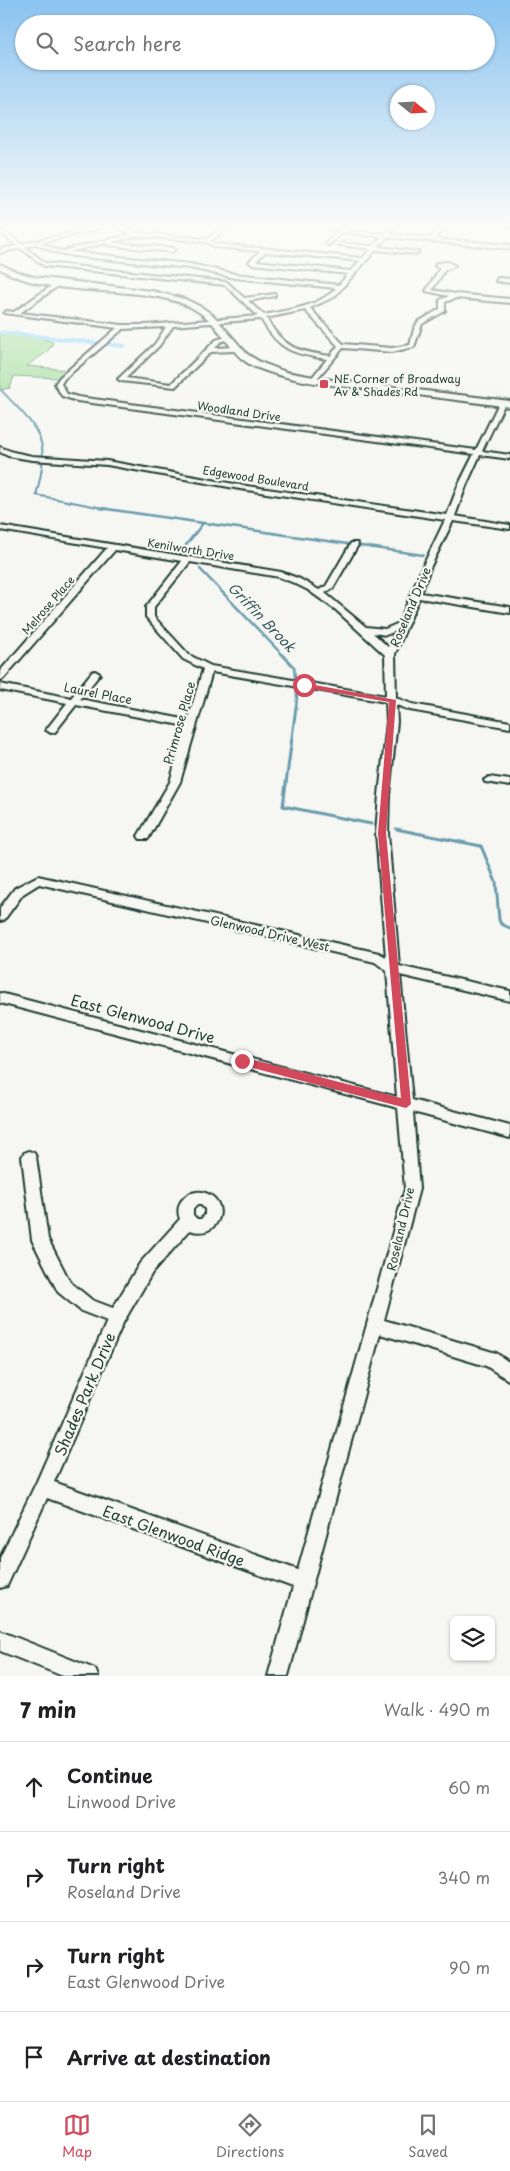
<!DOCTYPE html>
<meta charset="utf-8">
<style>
:root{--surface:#fff;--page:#f6f6f6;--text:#202124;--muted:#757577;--line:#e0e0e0;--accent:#d1495b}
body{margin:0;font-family:"Playpen Sans",sans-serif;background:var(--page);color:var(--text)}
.controls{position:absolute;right:15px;bottom:15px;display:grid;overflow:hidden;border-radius:8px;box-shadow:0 1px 4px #0004}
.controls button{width:45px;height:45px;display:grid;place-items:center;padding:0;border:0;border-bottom:1px solid var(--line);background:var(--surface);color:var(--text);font:25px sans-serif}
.compass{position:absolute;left:390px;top:85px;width:45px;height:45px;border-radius:50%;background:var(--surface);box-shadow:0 1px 4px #0004;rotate:108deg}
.stop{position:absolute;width:15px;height:15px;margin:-11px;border:4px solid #d1495b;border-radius:50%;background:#fff}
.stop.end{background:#d1495b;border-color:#fff;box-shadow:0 1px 5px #0008}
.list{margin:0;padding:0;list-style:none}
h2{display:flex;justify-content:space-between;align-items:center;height:65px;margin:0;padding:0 20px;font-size:21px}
h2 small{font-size:16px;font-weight:400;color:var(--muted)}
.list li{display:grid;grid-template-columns:32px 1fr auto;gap:15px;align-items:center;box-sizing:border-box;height:90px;padding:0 20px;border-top:1px solid var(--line)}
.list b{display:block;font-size:19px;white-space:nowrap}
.list p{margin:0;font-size:16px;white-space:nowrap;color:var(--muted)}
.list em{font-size:16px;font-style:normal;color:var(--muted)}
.icon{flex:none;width:28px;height:28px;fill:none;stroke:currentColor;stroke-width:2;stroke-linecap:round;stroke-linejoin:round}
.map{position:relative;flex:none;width:510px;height:1676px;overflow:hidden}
.search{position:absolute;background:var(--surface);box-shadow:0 1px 4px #0004;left:15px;right:15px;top:15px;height:55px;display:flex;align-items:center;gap:12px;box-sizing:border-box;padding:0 18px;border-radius:28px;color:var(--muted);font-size:19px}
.sheet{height:425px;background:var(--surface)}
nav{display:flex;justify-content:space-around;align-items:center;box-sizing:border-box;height:70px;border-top:1px solid var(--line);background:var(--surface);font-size:14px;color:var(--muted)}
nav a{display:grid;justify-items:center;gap:2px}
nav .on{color:var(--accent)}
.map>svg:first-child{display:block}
.green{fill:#a9e0a3;stroke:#648e6c}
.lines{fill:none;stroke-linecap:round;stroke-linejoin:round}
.stream-far2{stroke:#699bac;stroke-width:2}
.stream-far1{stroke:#699bac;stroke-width:2.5}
.stream{stroke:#699bac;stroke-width:3}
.canal{fill:#9adafc;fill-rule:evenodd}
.street-casing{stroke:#1f3d34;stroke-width:4}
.secondary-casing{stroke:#1f3d34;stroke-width:4}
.street{fill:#f6f6f2;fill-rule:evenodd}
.secondary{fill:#f6f6f2;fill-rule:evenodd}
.route{fill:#d1495b}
.poi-dot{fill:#d1495b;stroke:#f6f6f2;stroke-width:2}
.labels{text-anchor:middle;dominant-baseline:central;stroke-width:4.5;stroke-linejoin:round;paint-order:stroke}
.far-poi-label{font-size:11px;fill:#1f3d34;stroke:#f6f6f2;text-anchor:start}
.far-street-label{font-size:11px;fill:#1f3d34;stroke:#f6f6f2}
.street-label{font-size:12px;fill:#1f3d34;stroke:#f6f6f2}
.water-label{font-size:14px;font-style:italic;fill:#385c5c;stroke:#f6f6f2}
.near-street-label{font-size:15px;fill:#1f3d34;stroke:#f6f6f2}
</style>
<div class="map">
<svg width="510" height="1676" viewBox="0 0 510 1676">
<rect width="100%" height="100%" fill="#f6f6f2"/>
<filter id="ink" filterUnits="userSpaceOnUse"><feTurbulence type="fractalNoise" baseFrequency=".02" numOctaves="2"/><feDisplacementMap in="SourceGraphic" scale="10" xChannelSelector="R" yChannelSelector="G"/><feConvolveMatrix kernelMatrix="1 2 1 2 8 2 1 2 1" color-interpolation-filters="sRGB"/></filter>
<g filter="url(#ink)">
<!-- green -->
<path class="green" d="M0 332 32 335 53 342C49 355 36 357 27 366L68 370 59 378 14 376 10 388 0 390Z"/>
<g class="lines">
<!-- stream-far2 -->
<path class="stream-far2" d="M0 389C39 430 52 437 36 495L108 509"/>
<!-- stream-far1 -->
<path class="stream-far1" d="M100 508 203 523 180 553
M203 523 423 555
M200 569 294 667 297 697 296 708"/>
<!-- stream -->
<path class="stream" d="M296 707 283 806 371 824
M396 829 481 846 496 882 499 920 501 924 510 928"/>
<!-- canal -->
<path class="canal" d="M0 330 124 344 127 346 124 348 0 334Z"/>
<defs>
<path id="street" d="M100 226H109L41 243 57 250 73 252 190 264 235 274 339 285 348 274 252 264 249 262 260 251 214 247 207 242 137 236 68 252 65 250 132 234 115 226H122L138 233 207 239 225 226H230L211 241 215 244 363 258 371 249 339 245 342 243 373 246 382 237 343 232 329 245 326 243 338 231 325 226 342 229 346 228 348 231 384 234 391 226H396L389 234 430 238 440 226H445L435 239 510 245V249L387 237 378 247 419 252 416 254 376 250 334 297 310 308 343 344 392 348 410 345 414 329 418 322 440 309V300L449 296 426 291 440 268 435 266 437 263 448 262 455 266 445 270 432 290 456 294 510 299V303L456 298 445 302V311L422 324 414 347 392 352 343 348 315 381 310 380 327 359C292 354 279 350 261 319L173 326 159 346 126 378 171 384 216 340 226 337 229 339 220 342 215 348 234 347 237 349 234 351 211 352 175 387 121 381 118 379 155 344 166 327 123 329 64 379 61 384 67 394 78 397 476 450 499 403 502 401 505 403 482 451 510 455V459L480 455 466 486 455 516 510 525V529L453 521 430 568 421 593 510 607V613L419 598 395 654 396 698 412 704 510 722V728L410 710 396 705 397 722 389 795 388 833 399 966 510 991V1001L400 975 412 1100 510 1126V1138L413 1112 419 1189 384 1320 496 1353 510 1363V1381L486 1366 380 1334 288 1676H268L293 1587 47 1498 7 1586 0 1588V1558L37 1481 107 1321 81 1311 58 1292 32 1240 22 1157 24 1153 29 1151 34 1153 36 1157 48 1239 70 1282 92 1300 113 1308 140 1263 180 1219C177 1212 178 1203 184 1198 188 1193 197 1191 202 1192 233 1199 220 1241 190 1230L152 1273 123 1323 54 1482 298 1570 405 1189 398 1108 0 1003V993L397 1097 387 971 375 962 39 884 23 894 4 920 0 921V908L15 888 38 876 379 953 386 957 376 833 379 795 387 722 386 702 212 672 180 782 148 839H140L138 836 170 782 186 726 76 705 55 732 51 733 46 730 67 703 0 690V684L71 698 92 672 95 671 100 674 80 699 188 720 203 669 183 659 146 617V607L182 561 115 550 3 679 0 680V671L107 548 0 530V526L281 572 300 579 319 590 326 586 351 543H357L358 545 333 588 325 593 366 627 385 629 399 623 422 568 445 520 240 489 107 465 32 460 8 456 0 452V447L13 452 32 456 107 461 240 485 447 515 458 486 474 454 77 401 62 396 55 384 60 377 117 328 4 313 7 311 14 312 57 282 62 283 20 313 122 325H146L258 316 225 285 44 266 20 248 0 253V249L17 246 0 232V229L22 244ZM36 244 54 252 73 256 190 268 235 278 336 288C319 307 288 310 264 315L248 301 275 296V294L244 298 227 282 45 263 25 247ZM265 252 360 261 351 271 256 261ZM305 310 338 346 330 356C296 351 284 348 266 318ZM190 562 279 577 294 583 308 590 336 610 385 655 386 696 211 666 189 655 154 617V607ZM396 631 388 647 373 633 386 635ZM197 1205H201L205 1209V1215L201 1219H197L193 1215V1209Z
M506 226H510V228Z
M109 242 172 248 175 250 172 252 107 245Z
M498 278 510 279V283L496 281Z
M489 777 510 780V786L485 782 484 780Z
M0 1631 95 1669 98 1676H63L0 1651Z"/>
<path id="secondary" d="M0 264 17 272 34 277 152 291 185 299 203 308 214 316 247 354 260 362 286 372 325 379 510 401V407C462 401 415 394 367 389 329 385 291 382 255 367 233 357 225 335 208 319 198 310 184 303 171 300 116 285 51 298 0 269Z"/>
</defs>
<!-- street casing -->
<use href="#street" class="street-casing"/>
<!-- secondary casing -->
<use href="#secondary" class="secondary-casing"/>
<!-- street -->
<use href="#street" class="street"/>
<!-- secondary -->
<use href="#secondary" class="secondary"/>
</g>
</g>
<!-- sky -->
<linearGradient id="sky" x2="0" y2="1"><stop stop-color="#89c3f0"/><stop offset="0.49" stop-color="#fbfbf9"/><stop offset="1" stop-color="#fbfbf9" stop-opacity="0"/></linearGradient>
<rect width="510" height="461" fill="url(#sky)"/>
<!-- route -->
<path class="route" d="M304 683 396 700 386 833 411 1104 406 1108 242 1065 237 1061 242 1057 401 1098 378 833 389 702 302 687V684Z"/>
<!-- markers -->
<rect class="poi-dot" x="319" y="379" width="10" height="10" rx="2.5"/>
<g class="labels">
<!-- far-poi labels -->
<g class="far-poi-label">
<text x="334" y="378">NE Corner of Broadway<tspan x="334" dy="13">Av &amp; Shades Rd</tspan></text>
</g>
<!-- far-street labels -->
<g class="far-street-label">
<text transform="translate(239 411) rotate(8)">Woodland Drive</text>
<text transform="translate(256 478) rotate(9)">Edgewood Boulevard</text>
<text transform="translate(191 549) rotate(9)">Kenilworth Drive</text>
<text transform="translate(48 605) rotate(-49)">Melrose Place</text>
</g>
<!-- street labels -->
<g class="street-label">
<text transform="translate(410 607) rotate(-67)">Roseland Drive</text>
<text transform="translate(98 693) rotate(11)">Laurel Place</text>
<text transform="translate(179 723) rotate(-74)">Primrose Place</text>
<text transform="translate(270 933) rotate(13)">Glenwood Drive West</text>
<text transform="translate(400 1229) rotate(-77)">Roseland Drive</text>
</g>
<!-- water labels -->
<g class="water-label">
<text transform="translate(262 617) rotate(46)">Griffin Brook</text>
</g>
<!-- near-street labels -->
<g class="near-street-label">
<text transform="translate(143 1018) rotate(15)">East Glenwood Drive</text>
<text transform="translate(84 1394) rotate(-67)">Shades Park Drive</text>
<text transform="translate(174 1535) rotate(20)">East Glenwood Ridge</text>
</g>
</g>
</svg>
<div class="controls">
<button><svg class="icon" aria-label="layers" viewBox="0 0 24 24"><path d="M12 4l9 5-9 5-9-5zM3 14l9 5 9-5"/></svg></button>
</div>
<svg class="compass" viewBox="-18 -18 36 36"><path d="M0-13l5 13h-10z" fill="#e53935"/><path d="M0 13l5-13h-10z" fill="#757577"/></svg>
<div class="stop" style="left:304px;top:685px"></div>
<div class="stop end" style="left:242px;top:1061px"></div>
<div class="search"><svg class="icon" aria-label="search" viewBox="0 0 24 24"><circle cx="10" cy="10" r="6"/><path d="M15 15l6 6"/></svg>Search here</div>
</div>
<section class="sheet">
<h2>7 min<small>Walk · 490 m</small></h2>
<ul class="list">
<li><svg class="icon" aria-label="ahead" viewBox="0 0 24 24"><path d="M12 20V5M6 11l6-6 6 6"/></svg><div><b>Continue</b><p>Linwood Drive</p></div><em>60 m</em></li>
<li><svg class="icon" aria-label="right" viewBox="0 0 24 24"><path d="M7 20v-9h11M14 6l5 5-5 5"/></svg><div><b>Turn right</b><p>Roseland Drive</p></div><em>340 m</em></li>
<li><svg class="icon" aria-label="right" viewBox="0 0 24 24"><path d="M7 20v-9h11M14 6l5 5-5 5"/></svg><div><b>Turn right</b><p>East Glenwood Drive</p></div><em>90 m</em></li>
<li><svg class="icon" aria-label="arrive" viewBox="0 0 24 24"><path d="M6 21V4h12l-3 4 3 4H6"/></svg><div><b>Arrive at destination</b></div></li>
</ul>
</section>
<nav>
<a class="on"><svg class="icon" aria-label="map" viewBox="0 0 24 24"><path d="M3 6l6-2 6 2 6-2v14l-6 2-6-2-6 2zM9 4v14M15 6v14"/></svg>Map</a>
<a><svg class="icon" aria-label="directions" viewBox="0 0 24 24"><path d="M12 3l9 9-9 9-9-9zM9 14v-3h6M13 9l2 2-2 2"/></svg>Directions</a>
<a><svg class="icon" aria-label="saved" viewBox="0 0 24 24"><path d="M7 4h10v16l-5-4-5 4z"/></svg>Saved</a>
</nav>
